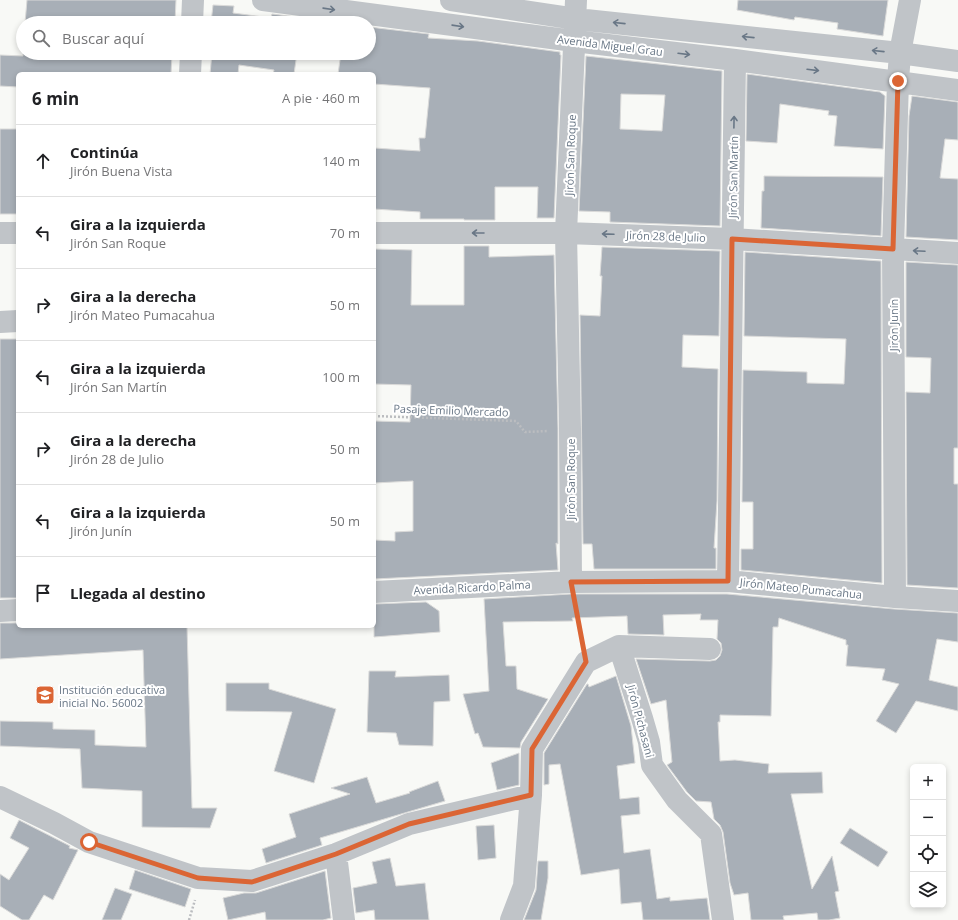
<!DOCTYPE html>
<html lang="es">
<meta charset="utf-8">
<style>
:root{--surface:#fff;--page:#f6f6f6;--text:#202124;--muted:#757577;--line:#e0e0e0}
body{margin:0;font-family:"Open Sans",sans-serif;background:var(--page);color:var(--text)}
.controls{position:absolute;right:12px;bottom:12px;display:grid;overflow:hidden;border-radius:6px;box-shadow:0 2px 6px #0003}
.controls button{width:36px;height:36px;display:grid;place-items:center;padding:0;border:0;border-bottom:1px solid var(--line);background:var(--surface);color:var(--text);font:20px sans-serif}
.stop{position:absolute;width:12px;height:12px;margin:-9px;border:3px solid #db6534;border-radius:50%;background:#fff}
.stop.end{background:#db6534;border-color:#fff;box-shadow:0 1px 4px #0008}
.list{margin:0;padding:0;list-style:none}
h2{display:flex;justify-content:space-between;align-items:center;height:52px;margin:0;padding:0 16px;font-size:17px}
h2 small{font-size:13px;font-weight:400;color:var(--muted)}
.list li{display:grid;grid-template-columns:26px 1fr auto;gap:12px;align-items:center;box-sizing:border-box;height:72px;padding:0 16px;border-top:1px solid var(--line)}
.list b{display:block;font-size:15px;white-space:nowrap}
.list p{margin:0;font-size:13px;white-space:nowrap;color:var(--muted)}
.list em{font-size:13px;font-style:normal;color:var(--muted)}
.icon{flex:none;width:22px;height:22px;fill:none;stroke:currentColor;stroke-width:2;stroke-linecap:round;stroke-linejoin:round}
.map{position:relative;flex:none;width:958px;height:920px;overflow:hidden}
.search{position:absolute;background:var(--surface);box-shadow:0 2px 6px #0003;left:16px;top:16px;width:360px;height:44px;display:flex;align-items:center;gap:10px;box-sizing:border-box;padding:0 14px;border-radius:22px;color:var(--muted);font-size:15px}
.panel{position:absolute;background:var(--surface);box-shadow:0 2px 6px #0003;left:16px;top:72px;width:360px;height:556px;border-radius:6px}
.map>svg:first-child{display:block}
.building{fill:#a8afb7;stroke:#dadad9;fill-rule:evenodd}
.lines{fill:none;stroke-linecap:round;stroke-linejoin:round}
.path{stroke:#bbbdc0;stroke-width:2.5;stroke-dasharray:2 2;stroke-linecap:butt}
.minor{stroke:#c0c4c8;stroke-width:22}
.oneway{stroke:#697786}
.route{stroke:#db6534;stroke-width:5}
.labels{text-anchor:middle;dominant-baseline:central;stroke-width:4;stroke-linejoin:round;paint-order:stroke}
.street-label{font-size:11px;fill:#697786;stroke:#fff}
.poi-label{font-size:11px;fill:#697786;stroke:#fff;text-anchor:start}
</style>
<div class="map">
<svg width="958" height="920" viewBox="0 0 958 920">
<rect width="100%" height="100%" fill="#f8f9f6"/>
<!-- building -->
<path class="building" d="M27 0H176L175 23H25Z
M738 0H888L883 36 837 29 838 23 795 17 794 20 737 10Z
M213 5 234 6 233 13 271 18 272 14 303 18 302 23H211Z
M369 27 429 34 428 38 478 41 560 52V55H561L554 218H537L538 187H495V220H464V219H420V212L374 209V148L420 151 419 138H425L430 88 374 84V74H338L341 53H369Z
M23 51V53H173L172 54 171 74H18V87L0 86V55L23 56Z
M212 53H297L294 74H273L274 70 239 65 238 74H210Z
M586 56 722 71 720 226 610 222V212L579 211ZM621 94 665 95 662 131 620 129Z
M747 74 880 92 885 96 883 149 834 146 837 116 828 115 829 111 780 104 777 143 746 141Z
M912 96 958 102V140L945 139 940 178 958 179V240L906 237 909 116Z
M0 129H18V214H0Z
M764 176 883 177 881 236 761 228 762 191H764Z
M464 246H489V257L554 255 558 429V544L556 543 558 570 374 579V540L395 541V532L413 531V481L374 483V421L410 422 411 385 374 384V249L412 250 411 305H464Z
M602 247 720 251 719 336 683 335 682 367 718 369 717 501 714 548H716V569H594L592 544H583L580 315 600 316 602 276H600Z
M745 252 881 261 882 583 741 570V549H753V502H742L743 370 807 372V383L844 384 846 339 744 336Z
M906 262 958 265V448H954V484H958V588L907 585 906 392 930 393 931 358 906 357Z
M0 339H18V598H0Z
M571 594H727L894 609 958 613V642L937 639 929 680 958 687V711L916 701 896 733 876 721 899 684 882 680 885 669 846 666 848 645H846V640L779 618 778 627H773L771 716 720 715V722H718L720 761 735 760 769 764 768 773 822 772 823 793 791 794 812 889 832 856 839 891 835 892 840 918 829 920H818L817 913 783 916 784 920H751L748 893 734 895 730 883 723 832 720 825 714 819 711 802 696 801 687 792 667 765 672 762 666 700 651 704 636 659 710 661 716 660 720 656 722 650 721 643 717 639 718 620H700L701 614 663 615 664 635 628 634 627 616 572 618 573 621 503 622 506 666H516L517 689 548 699 521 742 520 748 483 747 478 733 475 734 463 694 489 691 484 599Z
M426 602 439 611 440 632 374 637V604Z
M0 623H18V626H187L192 808H217L210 828 142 827V791L82 788 80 749 0 746V721L53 722V729L95 730V745L146 747 143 650 0 659Z
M369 671H396L395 677 449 675 450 701 434 702 433 746 399 745 396 733 367 732Z
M616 676 631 726 635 763 617 766 620 799 639 797 640 814 621 816 624 853 650 849 657 899 670 897V901L707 898 710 920H643L641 902 621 904 619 869 581 875 560 764 549 765V784L544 785V753L587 684H588L589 687Z
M226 683H269V689L336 709 314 783 274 771 292 712 226 711Z
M519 753V785L497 790 491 763Z
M367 777 376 803 410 793 409 792 438 781 445 801 320 838 322 845 266 863 262 849 296 837 289 814 350 794 331 788Z
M19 820 70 846 69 848 78 850 53 900 44 895 29 920H22L0 906V874L9 880 29 848 10 838Z
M494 825 496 858 478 860 476 826Z
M850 828 888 852 878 867 840 843Z
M390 858 396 886 425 883 429 920H375L374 910 356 913 353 888 377 883 372 862Z
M538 861H548V878L541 920H524L536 890Z
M135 870 191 889 185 907 129 889Z
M325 871 331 918 323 920H266L265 912 228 920 223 898 244 893H256Z
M115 888 132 894 121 920H102Z"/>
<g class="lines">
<!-- path -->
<path class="path" d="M374 416 516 421 525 432 548 431
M575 604 582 640
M189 920 195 900"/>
<!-- minor -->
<path class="minor" d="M263 0 574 41 735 60 958 90
M451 0 576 19 900 53 958 61
M192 23 193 0
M190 74 191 53
M0 233H18
M374 233H566L732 239 958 253
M0 322 18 321
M728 581 735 60
M571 582 570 429 566 233 576 0
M374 592 571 582 728 581 895 597 958 601
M895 597 893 249 898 81 900 53 910 0
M0 611 18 610
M619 646 642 718 649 742 652 765 677 800 711 834 723 920
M0 797 54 823 89 842 198 878 252 881 336 854 409 824 531 795
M336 854 344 920
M511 920 524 886 531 795 532 749 586 662 619 646 710 649"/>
</g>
<!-- one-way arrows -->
<defs><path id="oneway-shaft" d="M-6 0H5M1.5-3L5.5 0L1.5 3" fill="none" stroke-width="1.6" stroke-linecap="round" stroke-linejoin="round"/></defs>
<g class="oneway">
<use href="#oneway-shaft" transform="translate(329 9) rotate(8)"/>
<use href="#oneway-shaft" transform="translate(619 23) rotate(-174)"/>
<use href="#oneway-shaft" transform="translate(458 26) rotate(8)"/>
<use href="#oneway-shaft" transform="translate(748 37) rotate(-174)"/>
<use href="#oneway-shaft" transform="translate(878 51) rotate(-174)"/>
<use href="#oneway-shaft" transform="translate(684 54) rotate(7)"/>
<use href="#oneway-shaft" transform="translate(813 70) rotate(7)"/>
<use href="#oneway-shaft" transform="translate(734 122) rotate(-89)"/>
<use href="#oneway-shaft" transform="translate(478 233) rotate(180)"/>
<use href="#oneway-shaft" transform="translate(608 234) rotate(-178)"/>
<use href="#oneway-shaft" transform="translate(919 251) rotate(-177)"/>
</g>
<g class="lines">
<!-- route -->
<path class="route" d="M89 842 198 878 252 882 336 854 409 824 531 795 532 749 586 662 571 582 728 581 732 239 893 249 898 81"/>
</g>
<!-- icons -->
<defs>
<symbol id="school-square" viewBox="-11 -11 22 22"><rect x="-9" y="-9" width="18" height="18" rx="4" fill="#db6534" stroke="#fff"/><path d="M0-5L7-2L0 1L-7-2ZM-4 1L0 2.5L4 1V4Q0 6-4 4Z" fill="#fff"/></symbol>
</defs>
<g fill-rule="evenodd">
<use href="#school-square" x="34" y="684" width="22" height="22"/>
</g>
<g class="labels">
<!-- street labels -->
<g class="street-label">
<text transform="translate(610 45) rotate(7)">Avenida Miguel Grau</text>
<text transform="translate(570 155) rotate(-88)">Jirón San Roque</text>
<text transform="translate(733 177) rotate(-89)">Jirón San Martín</text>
<text transform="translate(666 236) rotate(2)">Jirón 28 de Julio</text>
<text transform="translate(893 325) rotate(-90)">Jirón Junín</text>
<text transform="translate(451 410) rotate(2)">Pasaje Emilio Mercado</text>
<text transform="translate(570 479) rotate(-90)">Jirón San Roque</text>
<text transform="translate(472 587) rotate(-3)">Avenida Ricardo Palma</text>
<text transform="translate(801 588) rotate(6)">Jirón Mateo Pumacahua</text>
<text transform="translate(641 721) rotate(75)">Jirón Pichasani</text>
</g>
<!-- poi labels -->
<g class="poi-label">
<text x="59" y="689">Institución educativa<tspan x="59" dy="13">inicial No. 56002</tspan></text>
</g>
</g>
</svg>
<div class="controls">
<button>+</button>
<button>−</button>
<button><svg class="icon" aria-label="locate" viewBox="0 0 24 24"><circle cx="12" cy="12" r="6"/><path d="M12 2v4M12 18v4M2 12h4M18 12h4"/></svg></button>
<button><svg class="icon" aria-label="layers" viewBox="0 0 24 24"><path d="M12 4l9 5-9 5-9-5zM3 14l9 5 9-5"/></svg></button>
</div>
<div class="stop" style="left:89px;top:842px"></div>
<div class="stop end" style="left:898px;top:81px"></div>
<div class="search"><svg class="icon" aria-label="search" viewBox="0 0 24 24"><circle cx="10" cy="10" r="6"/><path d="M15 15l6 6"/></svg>Buscar aquí</div>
<section class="panel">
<h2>6 min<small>A pie · 460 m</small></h2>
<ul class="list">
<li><svg class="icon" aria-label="ahead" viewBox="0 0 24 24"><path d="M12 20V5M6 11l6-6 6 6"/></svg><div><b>Continúa</b><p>Jirón Buena Vista</p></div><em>140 m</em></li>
<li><svg class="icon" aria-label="left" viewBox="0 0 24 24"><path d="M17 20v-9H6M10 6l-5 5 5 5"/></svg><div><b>Gira a la izquierda</b><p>Jirón San Roque</p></div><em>70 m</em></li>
<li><svg class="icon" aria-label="right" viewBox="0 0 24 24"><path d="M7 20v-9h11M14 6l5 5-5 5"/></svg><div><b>Gira a la derecha</b><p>Jirón Mateo Pumacahua</p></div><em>50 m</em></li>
<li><svg class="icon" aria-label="left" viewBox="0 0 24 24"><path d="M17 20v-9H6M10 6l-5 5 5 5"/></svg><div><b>Gira a la izquierda</b><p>Jirón San Martín</p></div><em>100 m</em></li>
<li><svg class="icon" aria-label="right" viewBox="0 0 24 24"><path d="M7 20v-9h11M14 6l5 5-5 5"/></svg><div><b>Gira a la derecha</b><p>Jirón 28 de Julio</p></div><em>50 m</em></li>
<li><svg class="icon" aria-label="left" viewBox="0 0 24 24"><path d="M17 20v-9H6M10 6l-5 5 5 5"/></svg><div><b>Gira a la izquierda</b><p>Jirón Junín</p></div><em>50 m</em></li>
<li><svg class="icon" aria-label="arrive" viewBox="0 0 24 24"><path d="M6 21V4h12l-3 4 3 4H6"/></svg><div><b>Llegada al destino</b></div></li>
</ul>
</section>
</div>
